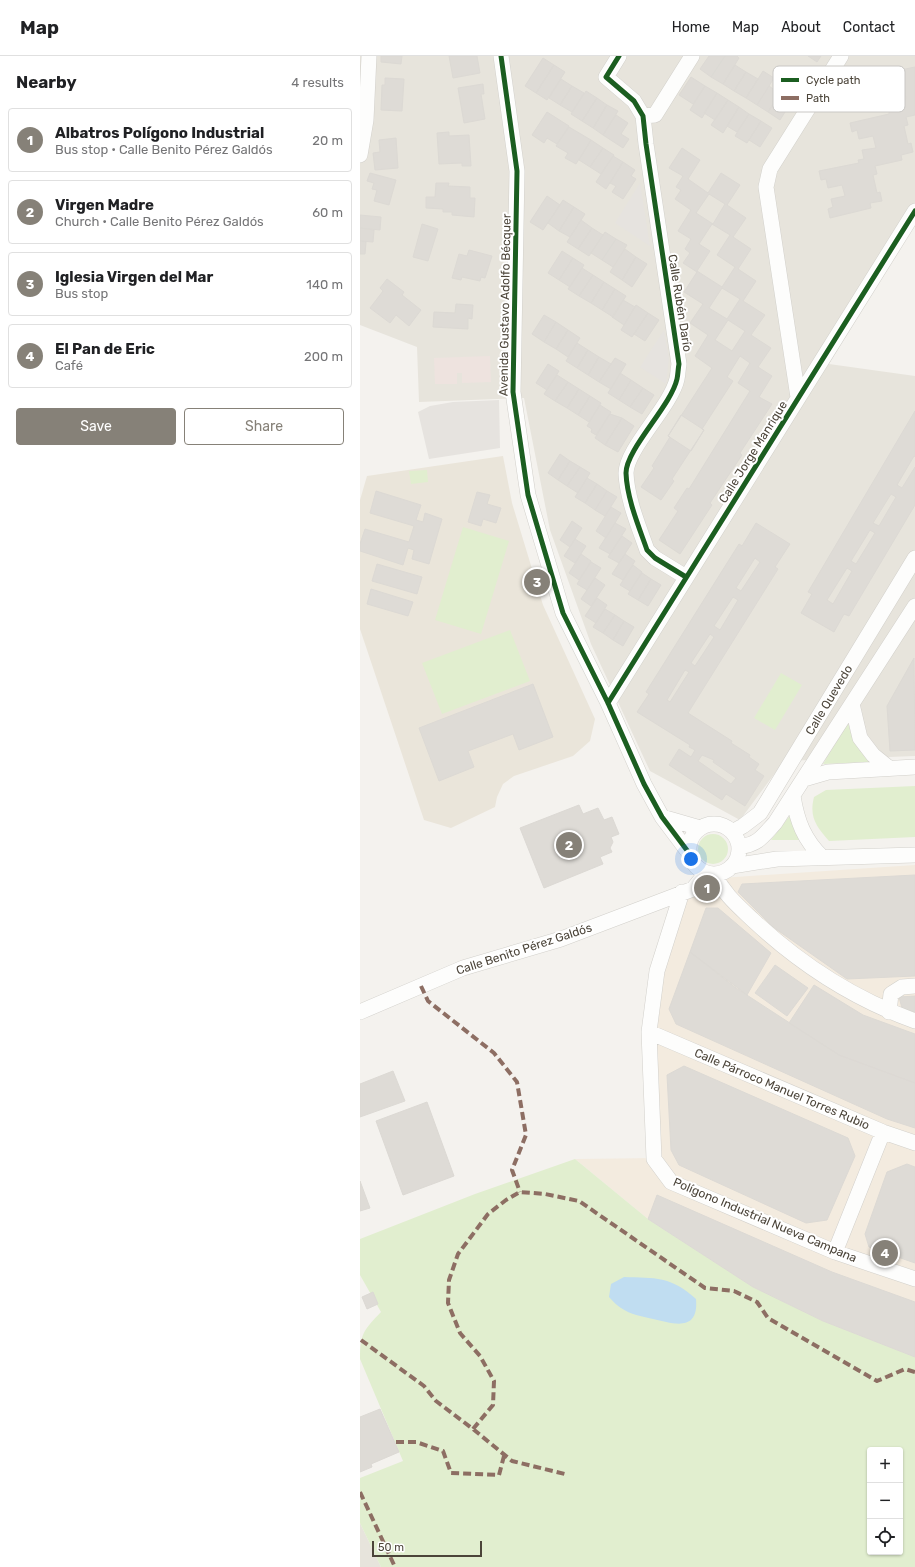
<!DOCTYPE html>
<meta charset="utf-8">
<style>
:root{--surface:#fff;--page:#f6f6f6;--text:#202124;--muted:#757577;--line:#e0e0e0;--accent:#868178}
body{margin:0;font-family:Rubik,sans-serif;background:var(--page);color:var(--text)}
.controls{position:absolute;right:12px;bottom:12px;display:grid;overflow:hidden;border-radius:4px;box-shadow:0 1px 3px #0004}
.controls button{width:36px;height:36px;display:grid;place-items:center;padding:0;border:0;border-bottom:1px solid var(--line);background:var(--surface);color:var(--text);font:20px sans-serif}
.scale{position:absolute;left:12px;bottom:10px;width:110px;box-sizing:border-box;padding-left:4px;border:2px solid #4b4439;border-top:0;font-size:11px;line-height:14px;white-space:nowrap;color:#4b4439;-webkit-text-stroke:3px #fff;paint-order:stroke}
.you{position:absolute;left:331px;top:803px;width:14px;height:14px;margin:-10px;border:3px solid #fff;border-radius:50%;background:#1a73e8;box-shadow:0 0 0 6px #1a73e833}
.badge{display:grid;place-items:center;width:26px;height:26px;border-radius:50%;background:var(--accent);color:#fff;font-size:13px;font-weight:700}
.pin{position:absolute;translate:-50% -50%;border:2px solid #fff;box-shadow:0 1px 4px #0006}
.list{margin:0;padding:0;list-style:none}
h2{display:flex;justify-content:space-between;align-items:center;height:52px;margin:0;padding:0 16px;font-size:17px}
h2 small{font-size:13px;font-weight:400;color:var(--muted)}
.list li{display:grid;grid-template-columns:26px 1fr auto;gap:12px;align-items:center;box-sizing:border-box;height:64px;margin:0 8px 8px;padding:0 8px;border:1px solid var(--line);border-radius:4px}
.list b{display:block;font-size:15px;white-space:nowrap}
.list p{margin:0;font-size:13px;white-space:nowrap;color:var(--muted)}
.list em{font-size:13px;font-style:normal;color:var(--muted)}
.actions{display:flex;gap:8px;padding:12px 16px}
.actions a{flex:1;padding:9px 0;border:1px solid var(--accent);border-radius:4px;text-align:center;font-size:14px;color:var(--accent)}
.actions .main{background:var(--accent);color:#fff}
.icon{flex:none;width:22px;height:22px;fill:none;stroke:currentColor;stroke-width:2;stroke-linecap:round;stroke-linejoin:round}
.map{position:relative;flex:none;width:555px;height:1511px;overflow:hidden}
header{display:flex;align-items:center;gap:24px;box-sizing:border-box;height:56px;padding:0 20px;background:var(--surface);border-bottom:1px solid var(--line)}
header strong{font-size:19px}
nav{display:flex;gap:22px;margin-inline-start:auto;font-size:14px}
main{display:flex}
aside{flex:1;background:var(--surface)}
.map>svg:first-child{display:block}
.residential{fill:#e7e4dc}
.commercial{fill:#f3ebdf}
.education{fill:#eae5da}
.medical{fill:#eee3df}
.green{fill:#e1eecf;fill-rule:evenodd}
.parking{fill:#e6e3df}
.water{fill:#c0ddf1}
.building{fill:#dedbd6;stroke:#dcd9d4;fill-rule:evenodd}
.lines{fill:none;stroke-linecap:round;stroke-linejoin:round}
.minor-casing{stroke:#d2d0cb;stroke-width:16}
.minor{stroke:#fdfdfc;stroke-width:15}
.quiet{stroke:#8d6e63;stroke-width:4;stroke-dasharray:8 4;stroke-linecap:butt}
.cycleway-casing{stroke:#fff;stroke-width:8}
.cycleway{stroke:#1b5e20;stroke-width:5}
.labels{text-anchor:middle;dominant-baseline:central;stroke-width:4;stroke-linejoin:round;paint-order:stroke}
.street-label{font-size:12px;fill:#4b4439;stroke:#fff}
.key{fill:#fff;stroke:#c9c7c4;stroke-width:1}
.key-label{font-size:11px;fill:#4b4439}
</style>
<header>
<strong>Map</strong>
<nav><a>Home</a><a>Map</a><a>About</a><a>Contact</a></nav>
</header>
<main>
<aside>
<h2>Nearby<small>4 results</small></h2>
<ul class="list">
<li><span class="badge">1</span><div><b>Albatros Polígono Industrial</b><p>Bus stop · Calle Benito Pérez Galdós</p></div><em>20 m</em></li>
<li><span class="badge">2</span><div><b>Virgen Madre</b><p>Church · Calle Benito Pérez Galdós</p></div><em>60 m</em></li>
<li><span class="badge">3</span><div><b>Iglesia Virgen del Mar</b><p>Bus stop</p></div><em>140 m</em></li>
<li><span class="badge">4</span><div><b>El Pan de Eric</b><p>Café</p></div><em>200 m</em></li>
</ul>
<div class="actions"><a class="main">Save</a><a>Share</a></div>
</aside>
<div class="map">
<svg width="555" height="1511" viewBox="0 0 555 1511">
<rect width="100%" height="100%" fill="#f4f2ee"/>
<!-- residential -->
<path class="residential" d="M0 0H555V167L469 308 555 320V700L424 705 380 764 290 715 231 588 190 474 164 342 59 346 57 291 0 269Z
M0 1467 21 1511H0Z"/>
<!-- commercial -->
<path class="commercial" d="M555 809V1301L463 1265 393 1231 288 1163 215 1103 297 1102 295 970 299 916 327 843 361 822Z"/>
<!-- education -->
<path class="education" d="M143 400 152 447 183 549 235 663 230 685 213 700 154 720 143 728 137 741 135 751 91 772 64 764 0 573V444L7 420Z"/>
<!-- medical -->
<path class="medical" d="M130 300 131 326 102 327V317H97V328H75L74 302Z"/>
<!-- green -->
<path class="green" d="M67 414 68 426 51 428 49 415Z
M103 471 149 485 121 578 75 564Z
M150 574 170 625 82 658 62 607Z
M421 617 442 629 415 674 394 662Z
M488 667C492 685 498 694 510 706L463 708Z
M555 730V781L469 785C456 770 449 761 454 741L466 734Z
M431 758 439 784H411Z
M338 793a15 15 0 1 1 30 0a15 15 0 1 1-30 0Z
M215 1103 288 1163 393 1231 463 1265 555 1301V1511H21L0 1467V1422L43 1405 0 1303C0 1277 4 1274 21 1256L0 1219V1183L115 1138ZM510 1394H540V1496H510Z"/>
<!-- parking -->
<path class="parking" d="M280 127 290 190 255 167Z
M304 274 309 303 306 328 280 311Z
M139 344 140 392 69 403 58 356 70 350 93 346Z"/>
<!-- water -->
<path class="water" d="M264 1221C295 1222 311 1220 336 1243 339 1276 314 1268 293 1263 281 1260 271 1259 261 1252 256 1249 253 1245 249 1241L251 1228Z"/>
<!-- building -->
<path class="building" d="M21 0H42L41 8 21 6Z
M89 0H117L120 17 93 22Z
M349 0H365L351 21 340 13Z
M365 0H377L379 2 363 28 351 21Z
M448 0H461L457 6Z
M183 2 194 9 176 37 165 30Z
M194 9 205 16 187 44 176 37Z
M375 9 386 16 374 35 363 28Z
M555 11V59L546 61 548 69 544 70 548 88 551 87 553 96 541 99 542 104 515 110 517 118 513 119 517 137 520 136 522 145 510 147 511 152 470 162 468 153 473 151 471 143 485 140 482 129 468 132 466 123 461 124 459 115 499 107 498 104 504 103 502 94 516 92 513 80 499 83 497 74 492 76 490 67 529 58V56L535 54 533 46 546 43 544 31 530 34 528 25 523 27 521 18Z
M403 15 414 22 397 49 386 42Z
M386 16 398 23 386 42 374 35Z
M331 21 345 30 333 48 319 39Z
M25 22 44 23 42 55 21 54 22 29H25Z
M201 23 212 30 200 49 189 42Z
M123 28 124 38H121L125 63 104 67 98 32Z
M212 30 224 37 212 56 200 49Z
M345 30 357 37 342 62 330 54Z
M409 30 420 38 408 56 397 49Z
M425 30 437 37 420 64 408 56Z
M226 35 237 42 222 65 211 58Z
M357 37 368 44 355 64 344 57Z
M237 42 247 49 233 72 222 65Z
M368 44 379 51 363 77 351 69Z
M247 49 258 55 243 79 233 72Z
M379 51 389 58 377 76 367 70Z
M187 56 209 70 197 88 187 82 184 87 172 79Z
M389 58 401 65 387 87 375 80Z
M256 59 268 67 261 78 269 83 263 92 243 79Z
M401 65 412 72 400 91 389 84Z
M209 71 231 84 216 108 205 102 208 97 196 90Z
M89 76V80L109 79 111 110H102V107L79 108 77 77Z
M36 82 38 112 15 114 13 97 20 96 19 84Z
M231 84 243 92 230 111 219 104Z
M243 92 254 99 241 118 230 111Z
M322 92 340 104 328 123 348 137 361 117 380 129 367 149 386 162 373 181 391 193 378 213 396 225 383 245 405 259 391 279 411 292 398 311 412 320 399 341 412 348 380 397 382 399 350 447 352 449 320 498 299 484 318 455 314 452 327 432 329 433 390 335 378 327 390 307 380 300 367 321 373 325 342 373 344 374 312 423 314 425 301 444 281 431 294 412 292 410 310 381 308 380 352 312 335 300 348 279 330 267 343 248 324 236 337 216 323 207 330 197 325 193 331 183 318 175 331 154 315 143 321 134 316 131 323 120 309 112ZM349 138 365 148 353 168 336 157ZM352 168 370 179 357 199 375 211 362 231 337 215 350 195 339 188ZM362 232 380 243 367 263 349 252ZM368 264 385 275 372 295 355 284Z
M253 100 263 106 246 133 236 126Z
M263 106 275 114 271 120 276 123 263 143 252 136 256 130 250 127Z
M10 117 36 124 29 149 14 145 17 134 12 133 14 127 7 125Z
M76 127H89L88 130 110 131V142H115L114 161 92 159V156H83V153L66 152V141H75Z
M187 140 200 149 183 174 170 166Z
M203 144 214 151 199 175 188 167Z
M214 151 225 158 210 181 199 175Z
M0 159 21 161 20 174 0 172Z
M221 164 232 172 218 193 207 186Z
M62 168 78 173 68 205 53 201Z
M0 172 14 174 13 186 0 185Z
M232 172 243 179 229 200 218 193Z
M245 176 256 183 242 204 231 197Z
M256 183 267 189 253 211 242 204Z
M0 185 6 186 5 198H0Z
M265 193 276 201 262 224 250 216Z
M109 194 132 200 125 222 121 221 120 225 102 221 101 224 92 222 99 198 107 200Z
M202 195 213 202 199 224 188 217Z
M276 201 287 208 272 231 262 224Z
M213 202 224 209 210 231 199 224Z
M222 212 233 219 219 240 208 233Z
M233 219 244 226 231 247 219 240Z
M27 223 44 236 42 239 61 254 49 270 36 259 30 267 10 252 23 235 20 232Z
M244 226 255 233 242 254 231 247Z
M255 233 266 240 253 261 242 254Z
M263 244 275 251 264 269 252 261Z
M96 248 113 249 112 263 108 262V273L73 271 74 256 95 257Z
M276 249 288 257 272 281 261 274Z
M288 257 299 264 285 285 274 278Z
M184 259 196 266 184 286 172 278Z
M196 266 208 274 196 293 184 286Z
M208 274 220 282 208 301 196 293Z
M217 287 228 294 217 312 206 305Z
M228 294 239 301 228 319 217 312Z
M239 301 251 308 239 326 228 319Z
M255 302 266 308 251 333 239 326Z
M188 308 199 315 187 334 176 327Z
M260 317 271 324 259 344 248 337Z
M197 319 208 326 195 345 184 338Z
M271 324 283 332 270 351 259 344Z
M208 326 219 333 207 352 195 345Z
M283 332 294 339 282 358 270 351Z
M219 333 230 340 218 359 207 352Z
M230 340 241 347 229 366 218 359Z
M240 349 251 356 236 379 231 376 232 373 227 370Z
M555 355V401L554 400 537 429 542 432 555 411V449L489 560 484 558 474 576 441 557 452 538 448 536ZM531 438 536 441 519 470 513 467ZM510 474 515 477 496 508 491 505ZM487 512 492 515 473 548 467 544Z
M250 358 262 362 245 389 235 382Z
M321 359 344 374 331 395 308 380Z
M262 362 274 370 258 396 245 389Z
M200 398 210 405 198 424 188 417Z
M210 405 220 411 207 430 198 424Z
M220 411 230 417 218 437 207 430Z
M227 422 237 428 225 447 215 441Z
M237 428 247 435 235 454 225 447Z
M16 435 61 449 56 464 63 466 65 457 82 463 69 508 52 503 54 494 48 492 43 509 0 495V488L5 473 49 486 54 470 10 457Z
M247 435 257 441 245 460 235 454Z
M117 436 130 439 127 448 141 452 136 467 123 463 121 470 108 466Z
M251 451 261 457 246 482 236 475Z
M212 465 222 472 210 491 200 484Z
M255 467 266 473 250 498 239 492Z
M396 467 430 488 415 511 418 513 328 657 372 685 371 687 390 699 389 701 399 708 395 714 404 720 385 750 366 738 362 744 309 709 319 693 331 701 335 694 329 691 330 689 277 656 289 638 286 636 379 488 382 490ZM395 502 400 506 381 535 376 532ZM373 541 378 544 360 574 354 570ZM350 578 354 581 335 610 331 607ZM325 614 329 616 310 646 307 644ZM342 699 354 704 353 706 376 722 371 728 338 705Z
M262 480 272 487 259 507 248 501Z
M215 483 226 490 215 507 204 500Z
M221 498 231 505 219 524 209 517Z
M265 498 275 505 263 524 252 518Z
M231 506 241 512 227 534 217 528Z
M17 508 62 521 57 538 12 525Z
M273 509 282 516 270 535 260 529Z
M282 517 291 523 278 544 268 538Z
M235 522 245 529 231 550 221 543Z
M291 523 301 529 288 550 278 544Z
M11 533 53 546 48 560 7 548Z
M237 542 247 549 236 567 225 560Z
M245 553 255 559 243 577 233 571Z
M255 559 264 565 253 584 243 577Z
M264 565 274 571 263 590 253 584Z
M554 602 555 694 530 695 527 650Z
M173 628 193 681 159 694 153 678 108 695 114 711 79 725 59 672Z
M219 749 223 758 238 752 244 764 252 761 259 778 251 781 253 786 250 792 252 796 240 801 243 808 184 832 160 772Z
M555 819V920L487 923 413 871 378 836 382 828Z
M346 852H358L411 897 387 939 330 896Z
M330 896 376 932 479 999 555 1027V1072L527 1063 316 968 309 953Z
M415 909 448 932 427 960 395 937Z
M454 929 503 959 555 978V1027L479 999 429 967Z
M555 940V956L542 952 539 941Z
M324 1010 488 1082 495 1100 467 1164 446 1167 319 1109 311 1094 307 1019Z
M33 1015 45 1045 0 1061V1028Z
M67 1046 94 1120 43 1139 16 1065Z
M547 1108 555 1111V1207L509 1191 505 1178 527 1116Z
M0 1125 10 1152 0 1155Z
M297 1139 472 1216 555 1246V1301L463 1265 393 1231 288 1163Z
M13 1236 18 1248 7 1253 2 1241Z
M20 1353 39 1396 11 1408 12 1411 0 1416V1361Z"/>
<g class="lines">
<defs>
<path id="minor" d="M141 0 157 115 153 336 168 439 203 557 248 647 284 728 302 761 329 797
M259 0 246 21 274 45 283 60 286 88 319 308C318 313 318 319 317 323 311 350 266 393 266 417 267 443 279 471 287 494L295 502 326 521
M283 60 295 59 332 0
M0 99 6 64 9 0
M438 341 406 131 410 113 481 0
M248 647 555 155
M492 648 500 682 513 699 529 712
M444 723 468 716 555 711
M433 740C437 765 444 784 463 802
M302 761 340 772
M329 793a25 25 0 1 1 50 0a25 25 0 1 1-50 0Z
M372 776 383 770 400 757 555 502
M379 791C399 788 402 781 415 767L555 550
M372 810 417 803 555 799
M354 818C365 839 376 848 393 864 440 908 494 943 555 965
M322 836 297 915 289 976 294 1103 311 1126 475 1196 555 1223
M0 956 103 912 201 883 333 833 346 817
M529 956 531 938 542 931 555 930
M289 976 523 1076 555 1087
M475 1196 523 1076"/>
</defs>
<!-- minor casing -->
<use href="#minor" class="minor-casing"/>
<!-- minor -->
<use href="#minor" class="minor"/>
<!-- quiet -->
<path class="quiet" d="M61 930 68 945 134 997 157 1026 166 1079 152 1114 160 1136
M1 1284 64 1330 76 1345 113 1373 152 1405 205 1418
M113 1373 133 1349 134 1325 120 1300 100 1277 88 1247 89 1224 98 1198 128 1158 146 1144 160 1136 185 1138 219 1145 345 1232 374 1235 397 1246 408 1262 517 1325 545 1313 555 1316
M36 1386H56L83 1395 91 1417 139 1419 144 1400
M0 1436 35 1511"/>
<defs>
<path id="cycleway" d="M141 0 157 115 153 336 168 439 203 557 248 647 284 728 302 761 329 797
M259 0 246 21 274 45 283 60 286 88 319 308C318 313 318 319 317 323 311 350 266 393 266 417 267 443 279 471 287 494L295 502 326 521
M248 647 555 155"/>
</defs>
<!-- cycleway casing -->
<use href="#cycleway" class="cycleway-casing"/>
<!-- cycleway -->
<use href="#cycleway" class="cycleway"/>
</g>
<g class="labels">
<!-- street labels -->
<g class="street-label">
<text transform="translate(320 247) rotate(81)">Calle Rubén Darío</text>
<text transform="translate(145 249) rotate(-89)">Avenida Gustavo Adolfo Bécquer</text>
<text transform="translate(393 396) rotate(-58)">Calle Jorge Manrique</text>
<text transform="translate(469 644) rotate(-59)">Calle Quevedo</text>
<text transform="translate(164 893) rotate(-18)">Calle Benito Pérez Galdós</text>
<text transform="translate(422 1033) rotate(23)">Calle Párroco Manuel Torres Rubio</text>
<text transform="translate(405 1164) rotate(23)">Polígono Industrial Nueva Campana</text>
</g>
</g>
<!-- legend -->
<rect x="413" y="10" width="132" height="46" rx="6" class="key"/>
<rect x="421" y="22" width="18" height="4" fill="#1b5e20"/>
<rect x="421" y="40" width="18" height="4" fill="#8d6e63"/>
<g class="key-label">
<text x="446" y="28">Cycle path</text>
<text x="446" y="46">Path</text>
</g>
</svg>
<div class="controls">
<button>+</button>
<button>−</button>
<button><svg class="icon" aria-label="locate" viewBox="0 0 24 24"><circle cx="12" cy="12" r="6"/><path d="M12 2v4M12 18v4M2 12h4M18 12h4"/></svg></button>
</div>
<div class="scale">50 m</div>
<div class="you"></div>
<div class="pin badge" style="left:347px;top:832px">1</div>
<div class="pin badge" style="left:209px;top:789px">2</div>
<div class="pin badge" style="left:177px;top:526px">3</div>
<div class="pin badge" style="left:525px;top:1197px">4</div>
</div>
</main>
